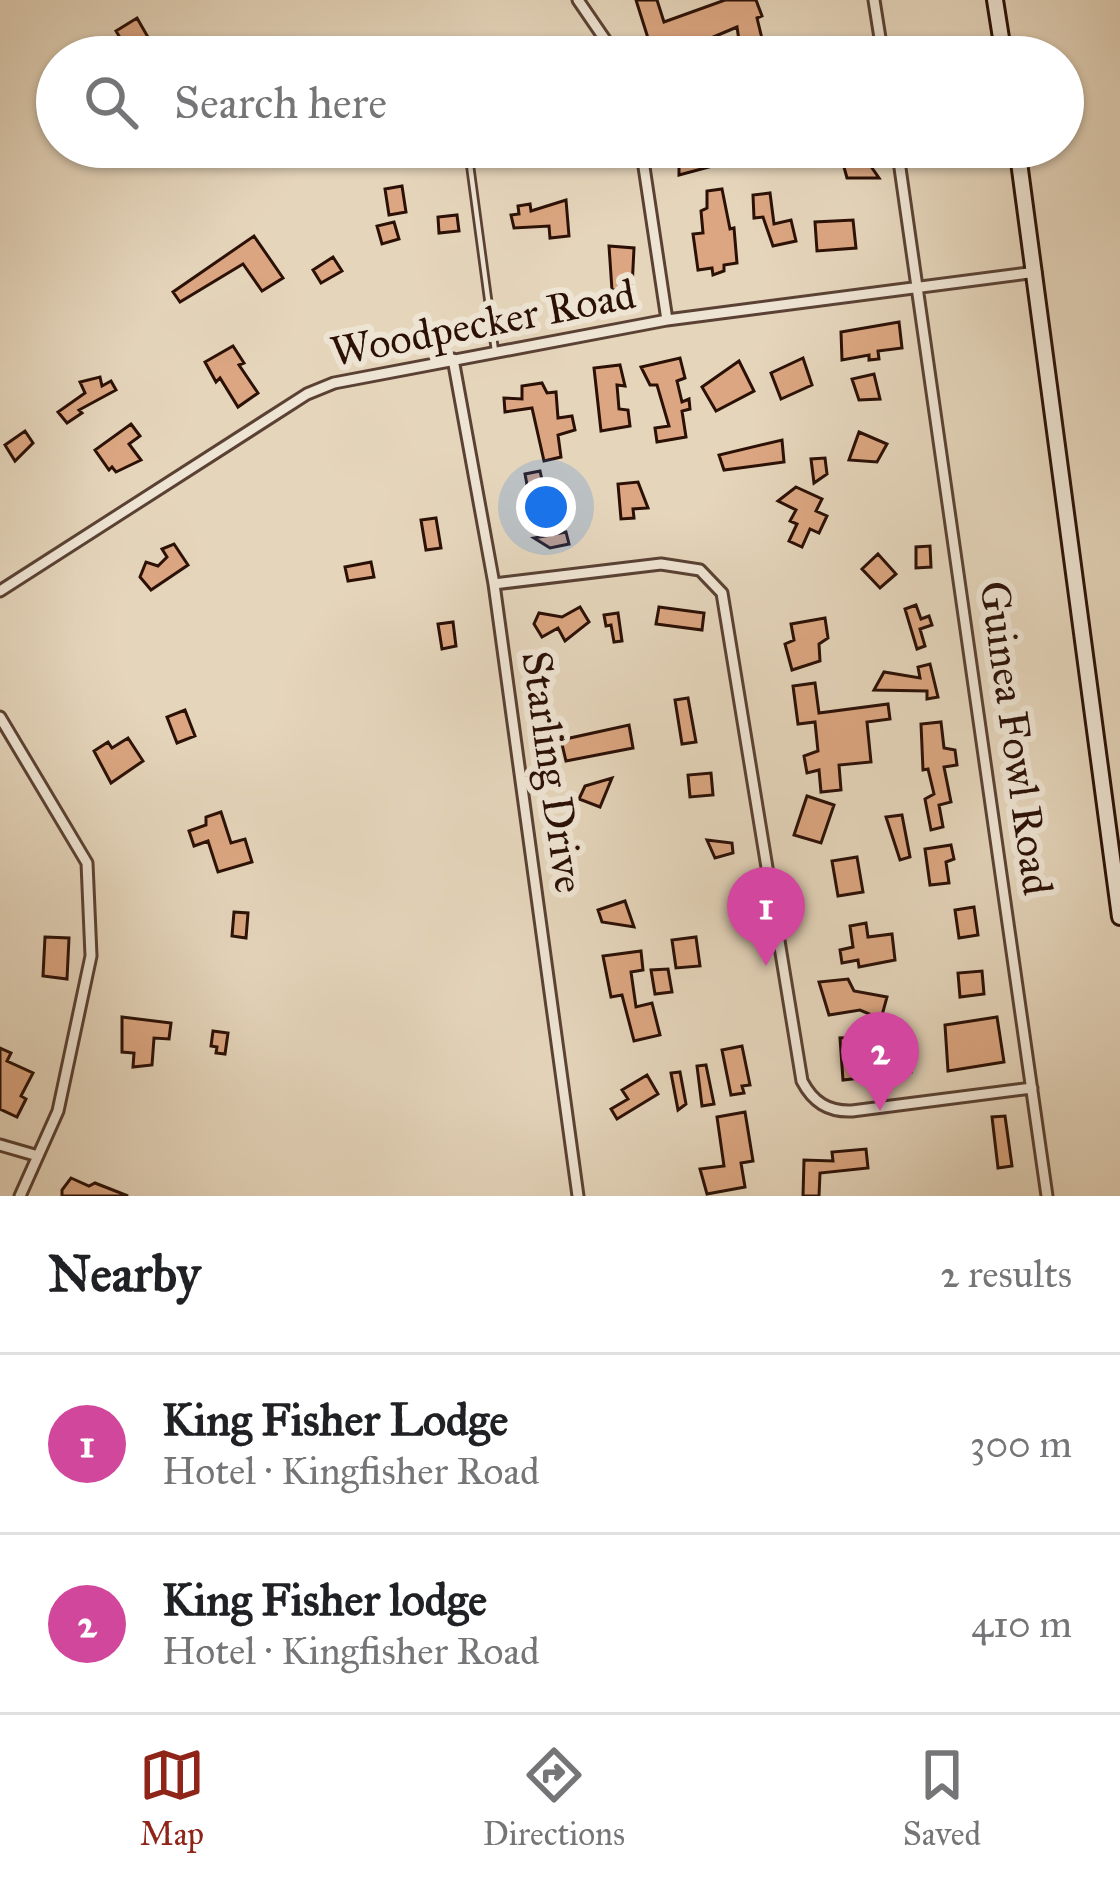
<!DOCTYPE html>
<meta charset="utf-8">
<style>
:root{--surface:#fff;--page:#f2f2f2;--text:#202124;--muted:#757577;--line:#e0e0e0;--accent:#8f2418}
body{margin:0;font-family:"IM FELL Great Primer",serif;background:var(--page);color:var(--text)}
.you{position:absolute;left:546px;top:507px;width:42px;height:42px;margin:-30px;border:9px solid #fff;border-radius:50%;background:#1a73e8;box-shadow:0 0 0 18px #1a73e833}
.badge{display:grid;place-items:center;width:78px;height:78px;border-radius:50%;background:var(--accent);color:#fff;font-size:39px;font-weight:700}
.pin{position:absolute;translate:-50% -99px;filter:drop-shadow(0 3px 6px #0008)}
.pin::after{content:'';position:absolute;top:63px;width:42px;height:36px;background:inherit;clip-path:polygon(0 0,100% 0,50% 100%)}
.list{margin:0;padding:0;list-style:none}
h2{display:flex;justify-content:space-between;align-items:center;height:156px;margin:0;padding:0 48px;font-size:51px}
h2 small{font-size:39px;font-weight:400;color:var(--muted)}
.list li{display:grid;grid-template-columns:78px 1fr auto;gap:36px;align-items:center;box-sizing:border-box;height:180px;padding:0 48px;border-top:3px solid var(--line)}
.list b{display:block;font-size:45px;white-space:nowrap}
.list p{margin:0;font-size:39px;white-space:nowrap;color:var(--muted)}
.list em{font-size:39px;font-style:normal;color:var(--muted)}
.icon{flex:none;width:66px;height:66px;fill:none;stroke:currentColor;stroke-width:2;stroke-linecap:round;stroke-linejoin:round}
.map{position:relative;flex:none;width:1120px;height:1196px;overflow:hidden}
.search{position:absolute;background:var(--surface);box-shadow:0 3px 9px #0004;left:36px;right:36px;top:36px;height:132px;display:flex;align-items:center;gap:30px;box-sizing:border-box;padding:0 42px;border-radius:66px;color:var(--muted);font-size:45px}
.sheet{height:516px;background:var(--surface)}
nav{display:flex;justify-content:space-around;align-items:center;box-sizing:border-box;height:168px;border-top:3px solid var(--line);background:var(--surface);font-size:33px;color:var(--muted)}
nav a{display:grid;justify-items:center;gap:6px}
nav .on{color:var(--accent)}
.map>svg:first-child{display:block}
.building{fill:#dba681;stroke:#2b1006;stroke-width:3}
.lines{fill:none;stroke-linecap:round;stroke-linejoin:round}
.lane-casing{stroke:#5a4133;stroke-width:10}
.street-casing{stroke:#5a4133;stroke-width:15}
.secondary-casing{stroke:#2b1006;stroke-width:20}
.lane{stroke:#eee4d3;stroke-width:4.5}
.street{stroke:#eee4d3;stroke-width:9}
.secondary{stroke:#eee4d3;stroke-width:14}
.labels{text-anchor:middle;dominant-baseline:central;stroke-width:12;stroke-linejoin:round;paint-order:stroke}
.street-label{font-size:42px;fill:#2b1006;stroke:#eee4d3}
</style>
<div class="map">
<svg width="1120" height="1196" viewBox="0 0 1120 1196">
<rect width="100%" height="100%" fill="#e5d5bb"/>
<filter id="stains"><feTurbulence type="fractalNoise" baseFrequency=".00167" numOctaves="4"/><feColorMatrix values="0 0 0 0 .2 0 0 0 0 .09 0 0 0 0 .02 0 0 0 .5 -.17"/></filter>
<radialGradient id="worn" r=".72"><stop offset=".6" stop-color="#630" stop-opacity="0"/><stop offset="1" stop-color="#630" stop-opacity=".3"/></radialGradient>
<!-- building -->
<path class="building" d="M636 0H657L664 22 725 0H756L762 16 757 18 765 51 741 54 737 27 678 52 674 43 653 54Z
M137 18 153 46 161 43 167 57H134L136 44 127 49 116 31Z
M679 147H710L713 166 679 175Z
M863 155 879 178H847L842 160Z
M402 186 406 212 389 215 385 189Z
M722 189 730 229 734 228 737 263 724 265V271L713 275 712 268 698 270 693 234 703 233 701 211 707 208V191Z
M770 193 774 224 791 220 796 241 773 246 763 217 754 218 753 195Z
M566 200 569 236 550 238 549 226 514 228 511 215 519 214 518 206 530 204 531 211Z
M457 215 459 231 439 233 438 217Z
M853 220 856 248 817 251 815 222Z
M394 222 399 239 382 244 377 226Z
M254 236 283 278 262 291 243 264 180 302 173 292Z
M609 246 634 248 632 288 627 290H612Z
M333 257 342 271 321 283 313 270Z
M899 322 902 348 878 351 879 359 869 360V355L842 360 841 332Z
M233 346 244 363 239 365 258 393 238 407 220 378 216 382 205 362Z
M680 358 685 378 677 381 682 402 689 399 690 409 682 411 686 437 657 442 655 428 669 426 657 385H650L641 367Z
M803 358 812 385 781 399 771 373Z
M739 361 754 391 716 411 702 387Z
M620 365 625 386 617 385 619 409 628 410 630 426 601 431 594 368Z
M874 374 880 399 859 400 852 379Z
M100 377 102 386 111 381 116 390 79 410 82 413 67 423 58 412 85 393 80 382Z
M542 383 547 393 556 392 558 418 572 416 575 430 558 435 561 457 544 461 532 408 505 412 504 398 522 399V386Z
M131 424 140 436 129 444 141 460 116 472 112 467 109 470 95 450Z
M25 431 33 443 15 461 5 445Z
M859 432 887 444 877 462 849 460Z
M782 440 784 462 724 470 719 455Z
M825 458 827 474 814 483 811 459Z
M540 471 546 497 530 501 525 474Z
M638 482 648 508 633 509 634 518 621 519 618 484Z
M796 487 822 499 816 511 827 516 819 533 810 529 802 547 789 541 797 524 790 521 796 510 778 501Z
M436 518 441 548 426 550 421 520Z
M566 532 569 544 550 548 534 538Z
M174 544 188 565 151 590 140 577 146 562 158 566 167 557 162 549Z
M930 546 931 567 916 568V547Z
M878 554 896 574 880 588 862 569Z
M371 562 374 577 348 581 345 567Z
M916 605 921 619 929 616 932 625 920 629 925 646 917 649 905 609Z
M580 607 589 622 565 641 558 628 542 637 534 624 539 613 562 617Z
M659 607 704 613 702 630 656 624Z
M618 613 622 641 614 642 611 625 606 626 604 615Z
M825 618 828 638 819 644 820 661 792 670 785 644 794 640 791 624Z
M453 622 456 646 442 649 438 624Z
M930 664 938 697 927 699V691L874 690 884 672 920 678 918 667Z
M815 683 819 713 888 704 890 719 867 722 871 762 839 765 841 790 821 792 819 770 807 773 804 756 818 751 815 722 798 724 793 686Z
M688 698 696 742 682 744 675 700Z
M185 710 195 736 177 743 167 717Z
M941 722 944 748 955 750 957 765 944 767 951 802 939 805 943 827 931 830 925 799 934 794 928 769 923 770 921 724Z
M629 725 633 748 566 761 561 740Z
M128 738 143 761 111 783 94 751 108 742 112 748Z
M711 773 713 795 690 797 688 775Z
M612 778 600 807 579 799 585 786Z
M807 796 834 805 821 843 794 835Z
M221 812 231 843 245 839 252 862 218 872 208 841 194 846 189 831 206 825V817Z
M902 815 910 857 900 860 886 817Z
M707 840 732 843 733 853 715 858Z
M951 845 954 859 946 862 949 883 930 885 925 849Z
M857 857 863 892 838 896 832 861Z
M625 901 634 927 602 922 598 910Z
M974 907 978 935 959 938 955 910Z
M234 912 248 913 246 938 232 936Z
M866 923 868 937 892 934 895 960 859 967 858 960 842 963 840 950 853 947 850 926Z
M45 937 69 938 67 979 43 976Z
M696 937 700 966 676 968 672 940Z
M641 951 643 970 631 972 636 1007 652 1003 660 1035 634 1041 622 995 611 997 603 956Z
M668 969 672 992 655 994 651 970Z
M982 971 984 994 960 997 958 973Z
M848 979 854 991 887 997 881 1019 860 1010 829 1015 819 982Z
M122 1017 171 1023 169 1039 154 1038 152 1065 133 1067 134 1053 122 1052Z
M997 1017 1004 1062 948 1071 945 1025Z
M213 1031 228 1033 225 1054 216 1053 217 1047 211 1046Z
M904 1035 911 1072 894 1076 884 1057 873 1063 870 1077 843 1080 840 1038Z
M742 1046 750 1085 742 1086 744 1093 731 1095 722 1050Z
M0 1048 11 1053 7 1061 33 1073 21 1096 26 1099 17 1117 0 1109Z
M706 1065 714 1104 702 1106 697 1066Z
M680 1072 686 1104 678 1110 671 1073Z
M647 1075 658 1094 617 1119 611 1109 628 1099 622 1090Z
M745 1112 753 1161 741 1163 745 1187 707 1194 700 1169 724 1166 717 1117Z
M1005 1116 1012 1166 998 1168 992 1117Z
M866 1149 868 1168 820 1173 819 1196H803L804 1160 833 1161 832 1152Z
M71 1178 89 1186 95 1183 128 1196H62V1190Z"/>
<g class="lines">
<defs>
<path id="lane" d="M495 351 470 165 472 156 501 151"/>
<path id="street" d="M578 0 617 57
M874 0 883 57
M641 147 667 320
M897 147 1047 1196
M453 359 494 584 578 1196
M494 584 661 564 700 570 722 593 802 1081C813 1102 828 1112 852 1111L1032 1088
M0 591 307 394 334 383 667 320 1036 272
M0 717 87 863 91 956 58 1111 20 1196
M0 1145 38 1156"/>
<path id="secondary" d="M995 0 1004 57
M1017 147 1120 917"/>
</defs>
<!-- lane casing -->
<use href="#lane" class="lane-casing"/>
<!-- street casing -->
<use href="#street" class="street-casing"/>
<!-- secondary casing -->
<use href="#secondary" class="secondary-casing"/>
<!-- lane -->
<use href="#lane" class="lane"/>
<!-- street -->
<use href="#street" class="street"/>
<!-- secondary -->
<use href="#secondary" class="secondary"/>
</g>
<g class="labels">
<!-- street labels -->
<g class="street-label">
<text transform="translate(483 323) rotate(-11)">Woodpecker Road</text>
<text transform="translate(1016 738) rotate(82)">Guinea Fowl Road</text>
<text transform="translate(553 772) rotate(82)">Starling Drive</text>
</g>
</g>
<rect width="100%" height="100%" filter="url(#stains)"/>
<rect width="100%" height="100%" fill="url(#worn)"/>
</svg>
<div class="you"></div>
<div class="pin badge" style="left:766px;top:966px;background:#d1479c">1</div>
<div class="pin badge" style="left:880px;top:1111px;background:#d1479c">2</div>
<div class="search"><svg class="icon" aria-label="search" viewBox="0 0 24 24"><circle cx="10" cy="10" r="6"/><path d="M15 15l6 6"/></svg>Search here</div>
</div>
<section class="sheet">
<h2>Nearby<small>2 results</small></h2>
<ul class="list">
<li><span class="badge" style="background:#d1479c">1</span><div><b>King Fisher Lodge</b><p>Hotel · Kingfisher Road</p></div><em>300 m</em></li>
<li><span class="badge" style="background:#d1479c">2</span><div><b>King Fisher lodge</b><p>Hotel · Kingfisher Road</p></div><em>410 m</em></li>
</ul>
</section>
<nav>
<a class="on"><svg class="icon" aria-label="map" viewBox="0 0 24 24"><path d="M3 6l6-2 6 2 6-2v14l-6 2-6-2-6 2zM9 4v14M15 6v14"/></svg>Map</a>
<a><svg class="icon" aria-label="directions" viewBox="0 0 24 24"><path d="M12 3l9 9-9 9-9-9zM9 14v-3h6M13 9l2 2-2 2"/></svg>Directions</a>
<a><svg class="icon" aria-label="saved" viewBox="0 0 24 24"><path d="M7 4h10v16l-5-4-5 4z"/></svg>Saved</a>
</nav>
